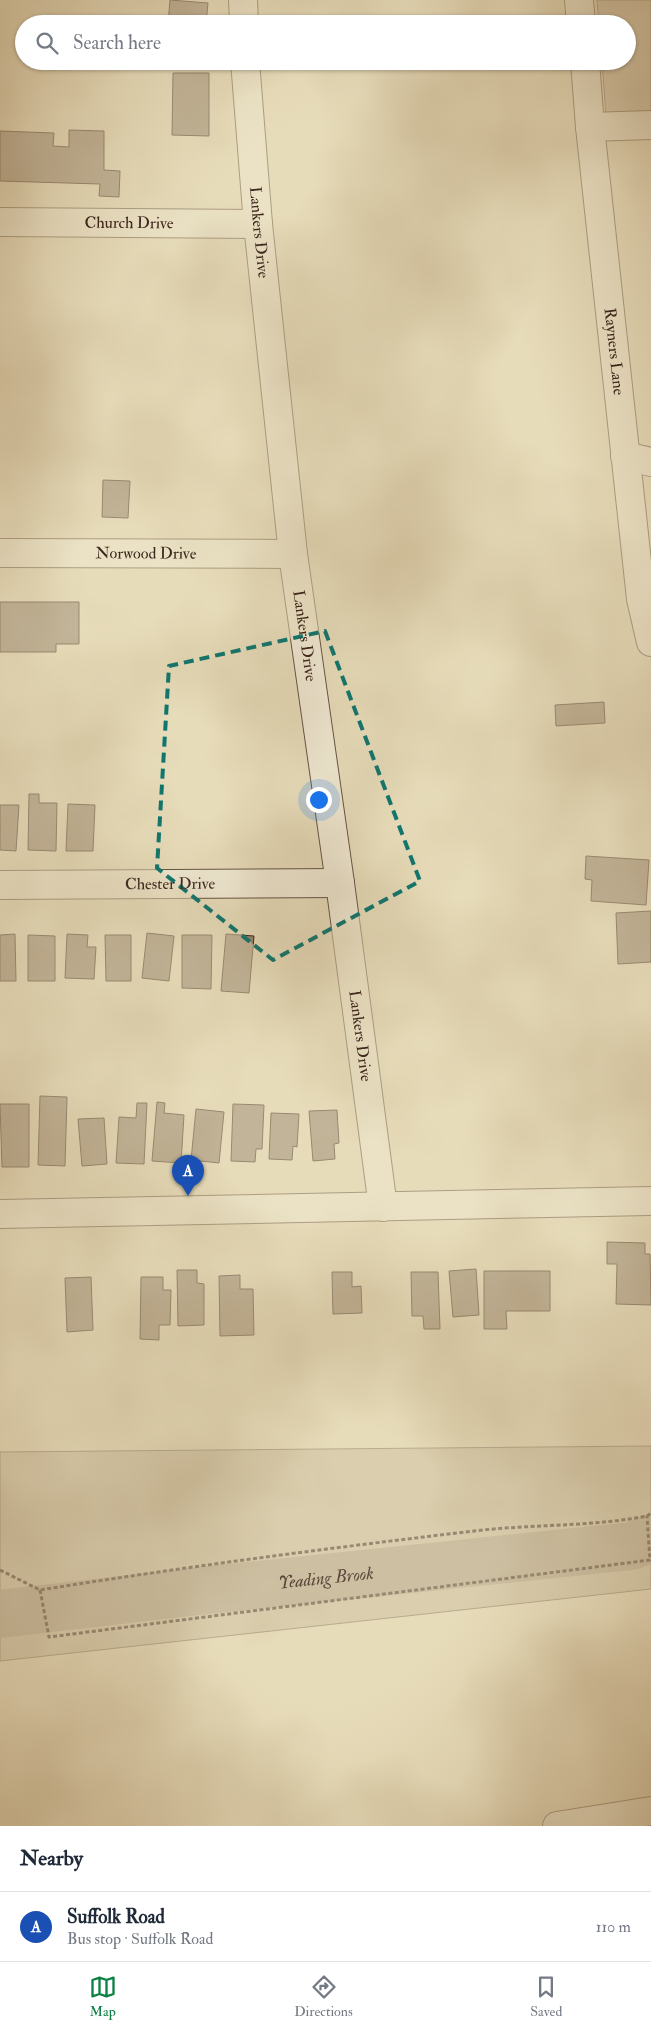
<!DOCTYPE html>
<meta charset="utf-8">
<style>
:root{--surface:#fff;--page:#f2f2f3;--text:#1f2937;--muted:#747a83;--line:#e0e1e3;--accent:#0b8043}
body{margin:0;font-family:"IM FELL Double Pica",serif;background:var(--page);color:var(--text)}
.you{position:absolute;left:318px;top:799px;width:18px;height:18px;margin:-12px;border:4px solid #fff;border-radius:50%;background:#1a73e8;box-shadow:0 0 0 8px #1a73e833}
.badge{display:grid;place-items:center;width:32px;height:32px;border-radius:50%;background:var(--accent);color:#fff;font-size:16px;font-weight:700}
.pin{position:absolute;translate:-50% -41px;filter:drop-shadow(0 1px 2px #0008)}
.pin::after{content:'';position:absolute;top:26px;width:18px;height:15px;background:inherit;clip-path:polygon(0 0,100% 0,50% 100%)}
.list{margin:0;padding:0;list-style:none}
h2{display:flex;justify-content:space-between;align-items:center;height:65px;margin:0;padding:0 20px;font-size:21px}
h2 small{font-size:16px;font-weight:400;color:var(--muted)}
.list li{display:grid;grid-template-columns:32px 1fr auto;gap:15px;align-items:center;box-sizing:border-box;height:70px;padding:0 20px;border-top:1px solid var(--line)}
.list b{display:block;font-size:19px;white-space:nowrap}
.list p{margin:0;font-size:16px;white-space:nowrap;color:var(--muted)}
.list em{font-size:16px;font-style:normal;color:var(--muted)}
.icon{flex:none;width:28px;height:28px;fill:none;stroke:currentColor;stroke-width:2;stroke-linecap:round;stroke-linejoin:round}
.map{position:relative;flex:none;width:651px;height:1826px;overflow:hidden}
.search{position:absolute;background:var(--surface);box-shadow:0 1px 4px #0004;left:15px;right:15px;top:15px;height:55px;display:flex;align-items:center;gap:12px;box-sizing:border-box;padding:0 18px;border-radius:28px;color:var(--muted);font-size:19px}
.sheet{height:135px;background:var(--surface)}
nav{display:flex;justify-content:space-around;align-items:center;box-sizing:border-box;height:70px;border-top:1px solid var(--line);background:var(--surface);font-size:14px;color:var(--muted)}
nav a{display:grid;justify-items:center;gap:2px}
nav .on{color:var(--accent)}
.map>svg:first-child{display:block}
.green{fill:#cabd9f;stroke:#82715e}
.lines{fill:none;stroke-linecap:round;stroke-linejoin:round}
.river{stroke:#ad9e85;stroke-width:48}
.building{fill:#94846f;stroke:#3b251d}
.minor-casing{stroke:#665344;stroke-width:30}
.path{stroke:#3b251d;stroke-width:3;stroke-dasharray:4 2.5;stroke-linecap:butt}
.minor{stroke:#efe8d2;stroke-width:28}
.marked{fill:none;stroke:#0f766e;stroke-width:4;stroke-dasharray:10 6;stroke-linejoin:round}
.labels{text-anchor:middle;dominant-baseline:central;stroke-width:4;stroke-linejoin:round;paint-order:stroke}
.street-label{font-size:16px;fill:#3b251d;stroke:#efe8d2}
.water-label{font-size:18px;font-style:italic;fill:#5d493c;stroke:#efe8d2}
</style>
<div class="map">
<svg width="651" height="1826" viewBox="0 0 651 1826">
<rect width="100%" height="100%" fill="#e7dcba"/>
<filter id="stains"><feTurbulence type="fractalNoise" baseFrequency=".004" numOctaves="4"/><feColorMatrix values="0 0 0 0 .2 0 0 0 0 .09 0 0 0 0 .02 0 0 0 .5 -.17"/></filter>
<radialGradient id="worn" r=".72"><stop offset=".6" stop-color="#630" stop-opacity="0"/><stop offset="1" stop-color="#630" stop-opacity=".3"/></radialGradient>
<!-- green -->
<path class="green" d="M597 0H651V112L606 116 602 61H627V24H599Z
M651 1446V1589L0 1661V1452Z"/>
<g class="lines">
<!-- river -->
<path class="river" id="s1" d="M0 1614 199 1591 632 1546 651 1538"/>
</g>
<!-- building -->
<path class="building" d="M170 0 208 3 206 24H168Z
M173 73H209V136L172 135Z
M69 130 104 131V170L120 171 119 197 99 196 100 184 0 181V131L54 133 53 146 69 147Z
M103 480 130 481 128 518 102 517Z
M0 602H79V644H56V652H0Z
M604 702 605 723 556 726 555 705Z
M29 794H39V803H57L56 851 28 850Z
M68 804 95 805 93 851H66Z
M0 805H19L16 851 0 850Z
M586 856 649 860 646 905 591 901 592 880 585 879Z
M651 911V962L618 964 616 913Z
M147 933 174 936 169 981 142 978Z
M15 934 16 981H0V935Z
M67 934 88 935 87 947H96L94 979 65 978Z
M226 934 254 936 249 993 221 991Z
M28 935 55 936V981H28Z
M105 935H131V981H106Z
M182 935H212L211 989 182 988Z
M40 1096 67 1097 65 1166 38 1165Z
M157 1102 165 1103 164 1113 184 1115 181 1163 152 1161Z
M137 1103H147L144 1164 116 1163 119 1117 136 1118Z
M0 1104H29V1167H2Z
M233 1104 264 1105 262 1149H256L255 1162 231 1161Z
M196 1109 224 1112 219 1163 191 1160Z
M337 1110 339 1143 334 1144 335 1159 313 1161 309 1111Z
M271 1113 299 1114 297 1147 293 1146 292 1160 269 1159Z
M104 1118 107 1164 82 1166 78 1119Z
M607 1242 645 1243V1254H650L651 1305 616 1304 617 1264H607Z
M476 1269 479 1315 453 1317 449 1271Z
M177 1270H197V1283L204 1284V1325L178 1326Z
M484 1271H550V1311H506L507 1329H484Z
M332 1272H352V1287L361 1286 362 1313 333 1314Z
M411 1272H438L440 1329H424L423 1316H412Z
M240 1275V1289H253L254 1335 220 1336 219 1276Z
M91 1277 93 1330 67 1332 65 1278Z
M141 1277H163V1290H171L170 1325H159V1340L140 1339Z"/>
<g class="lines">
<defs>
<g id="minor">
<path d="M243 0 244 24"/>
<path d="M579 0 581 24"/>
<path id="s2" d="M245 61 258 224 293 554 340 883 383 1207"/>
<path id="s3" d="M585 61 590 127 641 599 651 642"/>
<path d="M590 127 651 125"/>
<path id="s4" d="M0 222 258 224"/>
<path d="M625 456 651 462"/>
<path id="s5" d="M0 553 293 554"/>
<path id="s6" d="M0 885 340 883"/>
<path d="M0 1214 651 1201"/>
<path d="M557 1826 651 1811"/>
</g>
</defs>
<!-- minor casing -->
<use href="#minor" class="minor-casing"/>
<!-- path -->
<path class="path" d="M0 1570 40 1590C184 1567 329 1548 474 1531 532 1524 590 1527 647 1516L651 1513
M40 1590 49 1637 650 1560 647 1516"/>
<!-- minor -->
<use href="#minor" class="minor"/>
</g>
<!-- marked area -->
<path d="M0 0H651V1826H0ZM325 631 420 881 273 960 157 868 169 666Z" fill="#e7dcba" fill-opacity=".55" fill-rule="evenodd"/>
<path class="marked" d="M325 631 420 881 273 960 157 868 169 666Z"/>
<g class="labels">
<!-- street labels -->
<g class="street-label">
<text stroke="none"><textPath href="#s4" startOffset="129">Church Drive</textPath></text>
<text stroke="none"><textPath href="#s2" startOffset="172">Lankers Drive</textPath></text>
<text stroke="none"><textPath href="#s3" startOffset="292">Rayners Lane</textPath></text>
<text stroke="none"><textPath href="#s5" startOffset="146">Norwood Drive</textPath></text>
<text stroke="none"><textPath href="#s2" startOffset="578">Lankers Drive</textPath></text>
<text stroke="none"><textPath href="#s6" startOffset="170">Chester Drive</textPath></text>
<text stroke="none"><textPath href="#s2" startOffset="982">Lankers Drive</textPath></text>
</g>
<!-- water labels -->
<g class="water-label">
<text stroke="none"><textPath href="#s1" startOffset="328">Yeading Brook</textPath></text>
</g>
</g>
<rect width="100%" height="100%" filter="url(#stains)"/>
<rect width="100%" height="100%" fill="url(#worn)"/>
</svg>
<div class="you"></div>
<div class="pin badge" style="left:188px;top:1196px;background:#1a4fb4">A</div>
<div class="search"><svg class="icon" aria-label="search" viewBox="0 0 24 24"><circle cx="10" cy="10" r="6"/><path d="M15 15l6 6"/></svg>Search here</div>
</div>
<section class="sheet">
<h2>Nearby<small></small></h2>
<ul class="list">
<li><span class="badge" style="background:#1a4fb4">A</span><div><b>Suffolk Road</b><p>Bus stop · Suffolk Road</p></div><em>110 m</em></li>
</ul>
</section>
<nav>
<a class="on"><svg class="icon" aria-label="map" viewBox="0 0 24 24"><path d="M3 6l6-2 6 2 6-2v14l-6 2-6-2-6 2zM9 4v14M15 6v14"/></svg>Map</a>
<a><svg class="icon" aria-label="directions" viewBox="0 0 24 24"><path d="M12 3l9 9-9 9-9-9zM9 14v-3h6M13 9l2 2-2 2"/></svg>Directions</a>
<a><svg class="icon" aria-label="saved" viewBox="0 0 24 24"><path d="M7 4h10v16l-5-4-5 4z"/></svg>Saved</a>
</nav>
